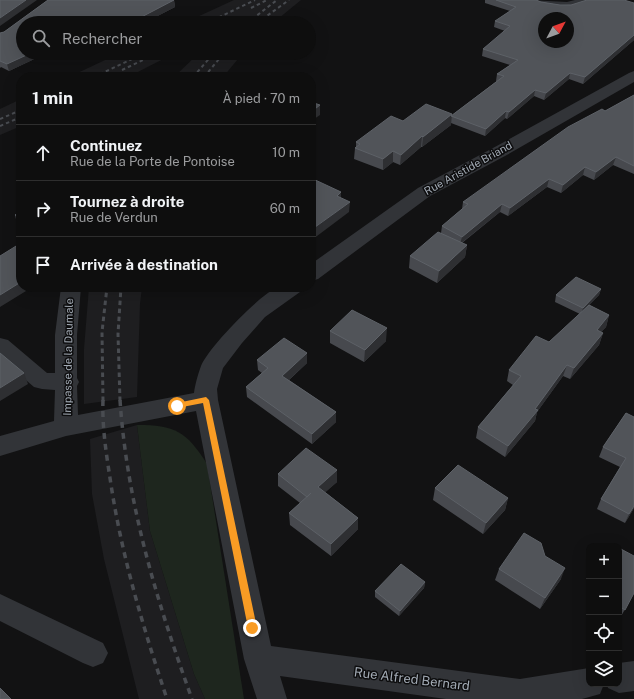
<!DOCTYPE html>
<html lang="fr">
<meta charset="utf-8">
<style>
:root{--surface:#0e0e0e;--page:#171717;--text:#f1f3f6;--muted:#9b9c9e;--line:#2e2e2e}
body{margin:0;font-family:"Public Sans",sans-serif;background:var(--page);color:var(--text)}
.controls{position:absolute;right:12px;bottom:12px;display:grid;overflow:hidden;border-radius:8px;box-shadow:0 4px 16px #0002}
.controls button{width:36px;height:36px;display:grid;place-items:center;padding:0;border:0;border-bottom:1px solid var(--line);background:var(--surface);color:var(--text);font:20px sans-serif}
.compass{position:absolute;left:538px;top:12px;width:36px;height:36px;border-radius:50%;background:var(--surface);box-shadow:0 4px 16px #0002;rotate:49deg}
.stop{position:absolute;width:12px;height:12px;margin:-9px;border:3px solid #f99c24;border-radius:50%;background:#fff}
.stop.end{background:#f99c24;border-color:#fff;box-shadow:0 1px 4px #0008}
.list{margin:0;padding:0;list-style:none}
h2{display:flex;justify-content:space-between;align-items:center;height:52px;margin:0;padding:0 16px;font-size:17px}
h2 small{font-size:13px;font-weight:400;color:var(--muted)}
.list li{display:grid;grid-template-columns:26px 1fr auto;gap:12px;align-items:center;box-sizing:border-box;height:56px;padding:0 16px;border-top:1px solid var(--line)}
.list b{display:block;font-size:15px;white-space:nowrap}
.list p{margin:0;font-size:13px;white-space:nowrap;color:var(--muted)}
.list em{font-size:13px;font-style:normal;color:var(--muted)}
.icon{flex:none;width:22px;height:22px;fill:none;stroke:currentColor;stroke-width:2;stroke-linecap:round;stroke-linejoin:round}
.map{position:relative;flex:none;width:634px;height:699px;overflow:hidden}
.search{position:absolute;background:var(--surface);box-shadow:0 4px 16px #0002;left:16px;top:16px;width:300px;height:44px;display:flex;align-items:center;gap:10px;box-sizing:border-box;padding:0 14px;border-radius:22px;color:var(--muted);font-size:15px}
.panel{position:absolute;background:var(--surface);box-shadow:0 4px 16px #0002;left:16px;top:72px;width:300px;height:220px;border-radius:16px}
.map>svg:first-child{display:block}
.built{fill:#1e1e20}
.green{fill:#1e261e}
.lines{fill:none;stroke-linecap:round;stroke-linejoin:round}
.minor{fill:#323438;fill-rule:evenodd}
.rail-far2{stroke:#494c51;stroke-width:2;stroke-dasharray:3.5 3;stroke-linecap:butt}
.rail-far1{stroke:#494c51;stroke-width:3;stroke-dasharray:4.5 3.5;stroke-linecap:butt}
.rail{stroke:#494c51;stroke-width:3.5;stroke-dasharray:6 5;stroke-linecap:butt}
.wall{fill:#47494e}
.shaded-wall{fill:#2e2f32}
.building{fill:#515459;stroke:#5d6167;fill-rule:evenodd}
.route{fill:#f99c24}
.labels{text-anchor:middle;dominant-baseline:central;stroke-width:3;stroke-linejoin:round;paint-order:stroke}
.street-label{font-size:11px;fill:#a2aab4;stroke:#0d0d0e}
.near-street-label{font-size:13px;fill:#a2aab4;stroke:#0d0d0e}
</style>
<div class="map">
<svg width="634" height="699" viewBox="0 0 634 699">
<rect width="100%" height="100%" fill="#121213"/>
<!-- built -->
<path class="built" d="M234 0H301L273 23H184Z
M120 53H175L128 77H69Z
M199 53H243L223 77H174Z
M21 99V126L0 135V109Z
M89 287H142L140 304 137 397 84 404V349Z
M137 425 150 531 194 674 205 699H139L104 559 92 494 90 439Z"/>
<!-- green -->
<path class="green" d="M137 425C175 425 186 431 207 464L244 699H205L194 674 150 531Z"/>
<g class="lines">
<!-- minor -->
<path class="minor" d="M528 0 567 2 575 0H592C582 14 536 12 528 0Z
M634 71V82L505 156 430 196 318 279 311 281V264L418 188 493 148 629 73Z
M61 287H81L77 335V378L79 382 77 386 78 415 194 393C195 385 198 374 201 366 208 348 260 294 278 287 285 285 296 287 303 287L300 292 265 317 242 343 223 368 217 389 218 400 271 646 520 679 589 668V684H604L600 694 582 699H446L280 676 287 699H257L244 659 196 411 66 436 0 456V436L54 421 55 390 42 389 34 387 0 358V338L8 340 47 373H55V335Z
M0 594 103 643 108 653 103 663 93 667 83 663 0 621Z
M634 661V691L619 693 608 688 607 684H619V663Z"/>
<!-- rail-far2 -->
<path class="rail-far2" d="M251 8 267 0
M207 23 255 0
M247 23 277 0
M257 23 289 0
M122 70 158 53
M94 77 145 53
M193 77 214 53
M204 77 224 53
M0 119 21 110
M0 126 21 117"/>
<!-- rail-far1 -->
<path class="rail-far1" d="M103 401 102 332 107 287
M120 401 118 334 121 287"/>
<!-- rail -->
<path class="rail" d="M103 400C102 426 106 452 110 478 121 554 143 627 167 699
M120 400C127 504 157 602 192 699"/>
</g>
<!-- wall -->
<path class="wall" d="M48 0H174L175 7 144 23H23V53H47L9 71 1 67 0 68V33L4 32Z
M485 0H536L541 2 560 5 634 3V40L583 84 569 79 544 100 534 96 507 119 505 118 485 136 451 123V125L422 147H421L400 165 393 162 383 170 354 159 355 148 356 147V142L403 121 452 114V115L497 81H496L497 74 510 65 482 56 483 49 505 31 494 27 495 21 510 11 485 3Z
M634 95V174L613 165 594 180 583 175 561 193 547 187 508 216 500 212 462 243 467 245 465 257 437 283 409 268 410 256 441 233 442 226 462 209 463 202 605 111Z
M21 211V229L18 227 15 215Z
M601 289 599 295 589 305 609 315 606 327 601 332 603 333 599 345 570 379 563 376 537 412 535 421 505 457 476 438 478 427 513 385 507 381 509 370 549 342 580 314 555 302 556 295Z
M330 331 386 341 364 362 330 343Z
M257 360 307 363 289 380 336 412V422L312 444 247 397 246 387 262 373 258 370Z
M626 413 634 508 625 523 597 509 601 499 620 467 599 457 603 447Z
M278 474 337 482 325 492 358 518V529L331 556 290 525 289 513 300 503 278 486Z
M435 488 508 498 505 510 483 534 433 500Z
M619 549 634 593 619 620Z
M545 556 561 579 540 609 495 580 499 569Z
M425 582 424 588 399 616 375 597V591Z"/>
<!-- shaded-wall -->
<path class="shaded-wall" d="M26 0H37L0 26V18Z
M174 0 175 7 144 23H130Z
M634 35V40L583 84 585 77Z
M31 53H47L9 71 7 64Z
M570 73 569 79 544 100 546 93Z
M535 90 534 96 507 119 509 112Z
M320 105V115L311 121V112Z
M506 111 505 118 485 136 486 129Z
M452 114 451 125 422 147 423 137Z
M422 136 421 147 400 165 401 155Z
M393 151V162L383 170V159Z
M616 157 613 165 594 180 596 172Z
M585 167 583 175 561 193 563 185Z
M549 179 547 187 508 216 510 208Z
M341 192V202L337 196Z
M350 202 349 212 313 239V247L311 248V230Z
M502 204 500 212 460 244 462 237Z
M467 245 465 257 437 283 439 271Z
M21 275V287H25L26 291 0 307V295L18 277Z
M601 289 599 295 581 314 583 308Z
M609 315 606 327 593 341 597 330Z
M387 328 386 341 364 362 365 350Z
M603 333 599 345 570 379 574 368Z
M307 353V363L282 386V376Z
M567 365 563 376 537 412 535 421 505 457 508 446Z
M24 373 28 384 0 401V388Z
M336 412V422L312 444V434Z
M337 470V482L318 499V487Z
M508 498 505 510 483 534 486 523Z
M634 506V508L625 523 629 514Z
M358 518V529L331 556V544Z
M565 568 561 579 540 609 545 598Z
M425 582 424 588 399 616 400 611Z"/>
<!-- building -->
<path class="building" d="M0 0H26L0 18Z
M48 0H174L130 23H102L97 21 93 23H23V53H31L7 64 0 61V33L4 32Z
M496 0H536L541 2 560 5H571L587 0H624L634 3V35L585 77 570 73 546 93 535 90 509 112 506 111 486 129 451 116 504 76 497 74 518 60 483 49 510 26 495 21 516 7ZM544 18H568V42H544Z
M634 95V166L616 157 596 172 585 167 563 185 549 179 510 208 502 204 462 237 442 226 468 204 463 202 568 127 602 109 605 111Z
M311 102 320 105 311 112Z
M426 104 452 114 423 137 422 136 401 155 393 151 383 159 355 148 360 144 356 142 391 116 403 121Z
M311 178 341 192 337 196 350 202 311 230Z
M21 211V219L15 215Z
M438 232 467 245 439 271 410 256Z
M21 243V275L18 277 21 280V282L0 295V256Z
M576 277 601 289 583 308 556 295Z
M589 305 609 315 597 330 603 333 574 368 567 365 535 409 538 410 508 446 478 427 521 376 509 370 536 336 549 342Z
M352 310 387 328 365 350 330 331Z
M284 338 307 353 282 376 336 412 312 434 246 387 268 368 257 360Z
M0 353 24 373 0 388Z
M626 413 634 417V506L629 514 601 499 626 458 603 447Z
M306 448 337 470 318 487 358 518 331 544 289 513 311 493 307 497 278 474Z
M458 465 508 498 486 523 435 488Z
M524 533 541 543 545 556 565 568 545 598 499 569Z
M619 548 634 556V593L625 610 619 606Z
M401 564 425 582 400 611 375 591Z
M0 688 11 699H0Z"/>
<!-- route -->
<path class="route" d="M206 397 209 400 257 628 256 631 252 632 249 631 248 628 203 403 177 408 174 406 177 403Z"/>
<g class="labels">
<!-- street labels -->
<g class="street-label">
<text transform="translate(468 168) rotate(-29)">Rue Aristide Briand</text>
<text transform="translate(68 357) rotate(-89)">Impasse de la Daumale</text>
</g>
<!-- near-street labels -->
<g class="near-street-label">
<text transform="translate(412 679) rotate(7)">Rue Alfred Bernard</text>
</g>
</g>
</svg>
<div class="controls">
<button>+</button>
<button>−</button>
<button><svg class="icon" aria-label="locate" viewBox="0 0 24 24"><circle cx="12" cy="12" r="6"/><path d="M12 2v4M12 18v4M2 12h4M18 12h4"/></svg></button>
<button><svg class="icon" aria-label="layers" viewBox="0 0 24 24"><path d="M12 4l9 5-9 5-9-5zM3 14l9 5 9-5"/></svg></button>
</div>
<svg class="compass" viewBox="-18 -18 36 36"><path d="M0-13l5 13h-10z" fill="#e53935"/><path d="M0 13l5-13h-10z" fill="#9b9c9e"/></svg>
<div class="stop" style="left:177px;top:406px"></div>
<div class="stop end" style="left:252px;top:628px"></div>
<div class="search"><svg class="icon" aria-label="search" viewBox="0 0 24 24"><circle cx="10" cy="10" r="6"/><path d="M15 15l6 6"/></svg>Rechercher</div>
<section class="panel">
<h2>1 min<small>À pied · 70 m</small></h2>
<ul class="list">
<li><svg class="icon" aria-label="ahead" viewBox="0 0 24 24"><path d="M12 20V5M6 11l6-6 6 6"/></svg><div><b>Continuez</b><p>Rue de la Porte de Pontoise</p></div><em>10 m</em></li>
<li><svg class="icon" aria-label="right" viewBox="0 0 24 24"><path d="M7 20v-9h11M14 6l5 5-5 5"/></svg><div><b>Tournez à droite</b><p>Rue de Verdun</p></div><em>60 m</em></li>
<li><svg class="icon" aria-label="arrive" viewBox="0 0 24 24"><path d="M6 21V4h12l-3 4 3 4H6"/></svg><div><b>Arrivée à destination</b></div></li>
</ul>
</section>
</div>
